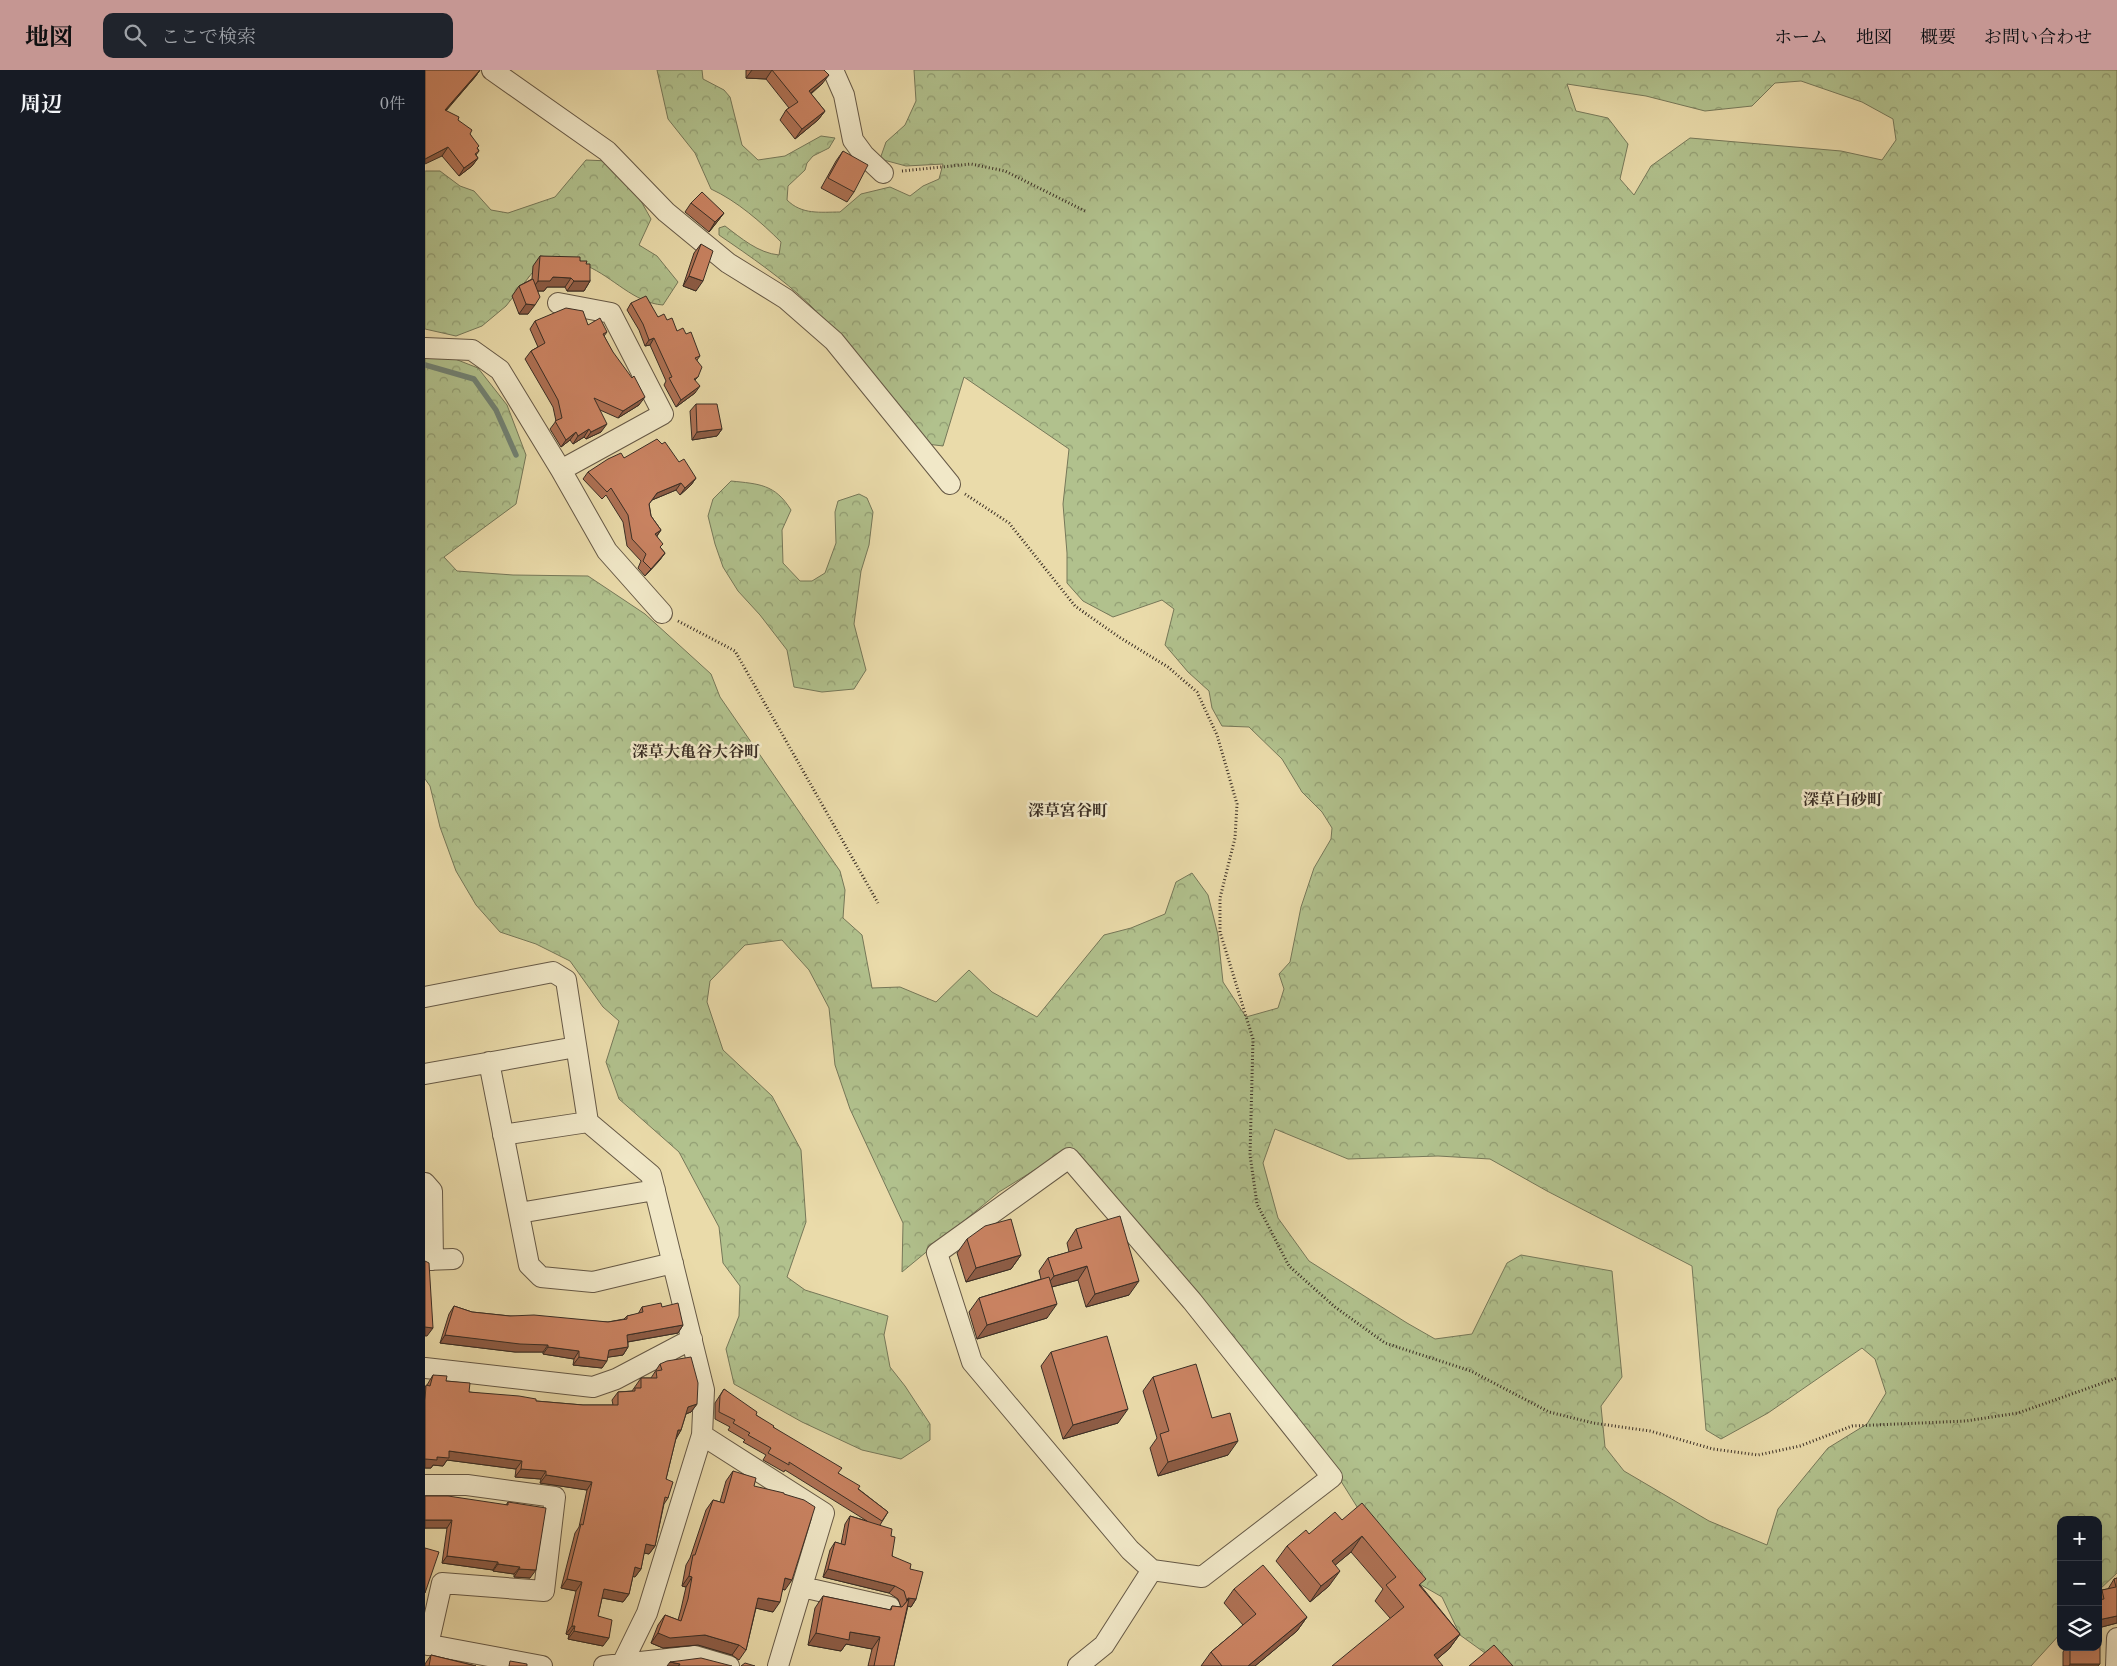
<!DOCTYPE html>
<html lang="ja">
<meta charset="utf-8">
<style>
:root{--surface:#171b24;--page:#20242c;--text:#f1f3f6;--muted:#9ea1a6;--line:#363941;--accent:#c59692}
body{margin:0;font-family:"Old Standard TT","Noto Serif JP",serif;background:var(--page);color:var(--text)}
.controls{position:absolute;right:15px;bottom:15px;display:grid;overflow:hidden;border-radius:10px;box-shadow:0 5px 20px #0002}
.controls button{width:45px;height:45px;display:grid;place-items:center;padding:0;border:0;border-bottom:1px solid var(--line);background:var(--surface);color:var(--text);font:25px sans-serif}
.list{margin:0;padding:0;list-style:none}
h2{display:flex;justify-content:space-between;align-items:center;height:65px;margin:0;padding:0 20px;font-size:21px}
h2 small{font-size:16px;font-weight:400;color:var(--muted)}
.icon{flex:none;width:28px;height:28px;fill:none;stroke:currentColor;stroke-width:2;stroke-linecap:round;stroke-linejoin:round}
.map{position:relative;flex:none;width:1692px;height:1596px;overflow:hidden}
header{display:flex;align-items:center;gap:30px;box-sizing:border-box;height:70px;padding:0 25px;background:var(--accent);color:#111}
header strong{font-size:24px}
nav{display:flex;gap:28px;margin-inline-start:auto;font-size:18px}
.search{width:350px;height:45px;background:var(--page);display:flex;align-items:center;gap:12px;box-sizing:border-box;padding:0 18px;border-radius:10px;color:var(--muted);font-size:19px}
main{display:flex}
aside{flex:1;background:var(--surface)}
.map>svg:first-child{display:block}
.forest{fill:url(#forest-crowns);stroke:#767859;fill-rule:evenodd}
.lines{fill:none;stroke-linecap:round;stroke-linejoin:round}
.stream{stroke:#728375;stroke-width:5.5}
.minor-casing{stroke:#665946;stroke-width:22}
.path{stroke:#3a2e25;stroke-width:3;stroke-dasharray:1 2.5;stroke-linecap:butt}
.minor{stroke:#f1e8c8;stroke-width:20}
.wall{fill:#ae7154;stroke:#3a2e25}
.shaded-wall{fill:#8d5c45;stroke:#3a2e25}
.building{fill:#ca8362;stroke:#3a2e25}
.labels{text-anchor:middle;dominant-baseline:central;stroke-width:5;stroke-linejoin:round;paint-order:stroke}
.neighbourhood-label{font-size:16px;font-weight:bold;fill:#3a2e25;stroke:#f1e8c8}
</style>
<header>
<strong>地図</strong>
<div class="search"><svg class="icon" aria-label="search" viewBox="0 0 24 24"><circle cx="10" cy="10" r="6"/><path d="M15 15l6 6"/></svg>ここで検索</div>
<nav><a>ホーム</a><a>地図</a><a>概要</a><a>お問い合わせ</a></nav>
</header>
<main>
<aside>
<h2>周辺<small>0件</small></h2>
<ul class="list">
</ul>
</aside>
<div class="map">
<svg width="1692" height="1596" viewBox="0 0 1692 1596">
<defs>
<pattern id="forest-crowns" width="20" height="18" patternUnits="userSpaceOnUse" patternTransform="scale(1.25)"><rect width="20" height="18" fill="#b1c18d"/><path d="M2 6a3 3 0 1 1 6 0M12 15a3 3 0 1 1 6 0" fill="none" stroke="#919d73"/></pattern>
</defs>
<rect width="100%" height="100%" fill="#eadbaa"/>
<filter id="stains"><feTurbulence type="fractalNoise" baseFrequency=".004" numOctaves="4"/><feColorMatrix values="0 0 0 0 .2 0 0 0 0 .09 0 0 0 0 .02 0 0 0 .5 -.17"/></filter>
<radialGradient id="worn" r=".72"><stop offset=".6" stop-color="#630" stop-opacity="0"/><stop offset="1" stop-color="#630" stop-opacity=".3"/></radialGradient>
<!-- forest -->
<path class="forest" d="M232 0H277L278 9 299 20 305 27 317 75 333 90 360 86 396 66 410 68 404 78 388 86 382 93 380 100 363 116 362 130C377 145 395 142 415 142L436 124 465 117 485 126 498 116 514 109 518 94 481 96 455 89 461 72 480 55 491 31 489 0H1692V1503L1673 1521V1450H1636V1563L1606 1596H1078L1035 1565 1017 1527 977 1504 949 1464 914 1408 642 1080 574 1122 477 1202 478 1153 425 1039 410 995 404 938 384 900 357 870 320 875 285 911 282 932 298 980 347 1026 376 1080 381 1152 362 1207 380 1220 463 1246 459 1265 465 1297 480 1316 505 1354V1370L476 1389 437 1380 377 1352 309 1314 301 1279 314 1246 315 1216 298 1193 294 1157 254 1082 194 1029 181 992 194 951 178 937 145 891 111 874 75 862 51 835 31 801 15 757 5 716 0 709V286L25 287 53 298 82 335 101 385 91 434 19 487 32 501 88 505 163 506 220 544 286 604 295 627 415 801 420 820 418 848 437 865 447 918 475 917 511 932 544 900 567 922 612 947 679 865 706 858 740 844 751 812 767 803 783 825 793 865 798 912 821 947 853 938 859 919 854 904 865 892 876 837 889 798 906 769 907 758 897 742 877 722 857 689 824 657 797 656 787 638 784 621 763 602 740 575 749 539 737 530 688 547 658 531 642 513V483L638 434 644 379 539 307 518 376 494 373C460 325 428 275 385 235 357 208 326 187 294 165V158L300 156C316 168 333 183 354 185L356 172C336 152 312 131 286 119L270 83 243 49ZM1376 11 1437 32 1468 49 1471 70 1457 90 1416 81 1265 68 1226 96 1209 125 1195 109 1203 74 1183 48 1151 41 1142 14 1221 26 1280 41 1327 36 1350 13ZM850 1059 923 1089 1013 1086 1065 1089 1122 1121 1267 1196 1281 1360 1296 1369 1343 1343 1437 1278 1450 1289 1461 1323 1442 1354 1403 1378 1353 1439 1342 1475 1284 1451 1199 1401 1180 1377 1176 1336 1197 1307 1187 1201 1096 1185 1082 1193 1047 1264 1010 1269 982 1253 884 1191 853 1148 838 1093Z
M161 90 184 91 207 115 226 149 214 175 232 186 253 212 238 235C209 233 188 207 162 196 151 191 128 194 115 193L81 236 57 256 31 266 0 259V101H15L35 116 49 121 66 140 83 143 130 127Z
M306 411C334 414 350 414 366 440L357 460 358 493 375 511H387L400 503 411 473 410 442 413 431 434 424 442 428 448 442 444 475 436 501 429 554 441 600 429 619 397 622 369 617 362 580 335 545 313 521 298 497 290 474 283 446 288 429Z"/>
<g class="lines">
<!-- stream -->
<path class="stream" d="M0 295 49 309 71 340 91 385"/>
<defs>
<path id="minor" d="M67 0 182 81 241 142 303 193 361 229 409 271 525 414
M408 0 419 25 428 70 439 85 458 103
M0 278 47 280 75 300 136 400 238 344 186 243 133 233
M136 400 182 481 237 543
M0 927 128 902 141 910 163 1052 226 1105 279 1320 277 1365 222 1543 197 1594
M64 992 104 1195 116 1207 168 1212 248 1193
M0 1004 151 977
M78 1065 163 1052
M644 1088 767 1231 907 1407 777 1507 727 1500 705 1480 547 1292 512 1183Z
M0 1113 7 1121 8 1190
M94 1143 230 1120
M0 1190 28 1189
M0 1298 168 1317 191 1309 267 1269
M277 1365 399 1443 353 1596
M0 1415H42L130 1427 119 1521 17 1513 3 1575
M377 1517 465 1537
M0 1574 117 1596
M179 1596 270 1586 304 1596
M653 1596 679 1575 727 1500
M1691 1596 1692 1568"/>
</defs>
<!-- minor casing -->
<use href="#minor" class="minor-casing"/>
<!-- path -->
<path class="path" d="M477 101 546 94 580 101 660 141
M540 424 584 453 650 536 694 567 743 597 772 622 792 665 812 734 810 768 795 828V862L828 969 825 1085 832 1134 864 1196 910 1237 960 1273 1046 1301 1124 1342 1168 1353 1225 1361 1288 1379 1333 1385 1375 1376 1427 1356 1541 1351 1593 1343 1692 1308
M253 551 310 581 453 833"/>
<!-- minor -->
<use href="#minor" class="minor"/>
</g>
<!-- wall -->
<path class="wall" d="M0 0H55L50 7 21 41 33 50 45 64 54 81 51 85 53 88 47 96 34 106 17 86Z
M321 0H399L397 14 386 24 400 41 393 50 370 69 355 50 361 40 364 38 341 9 321 8Z
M418 81 429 122 422 132 396 118 411 91Z
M266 133 299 143 292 152 284 162 260 142Z
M276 174 271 221 258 216 269 183Z
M115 186 155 191 161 194 165 211 159 221H142L140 217H122L119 221H113L103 244H94L87 226 94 216 107 209 108 196Z
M206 233 233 247 242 250 275 286 272 290 273 307 270 310V323L251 337 239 315 241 311 225 275 220 276 214 260 202 240Z
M110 251 163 255 182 262 179 266 214 335 193 348 175 340 176 362 161 369 159 367 148 374 145 370 136 377 125 359 131 351 128 337 100 289 106 281 113 277 105 259Z
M271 334 297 359 292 366 267 370 265 341Z
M199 388 254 392 271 408 266 415 255 425 251 420 227 430 224 434 226 446 236 460 232 466 235 477 240 483 234 491 220 506 213 498 216 491 202 476 198 452 181 425 177 429 158 409 163 402Z
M651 1159 704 1225 661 1237 653 1210 627 1217 622 1248 552 1269 544 1242 554 1228 616 1209 614 1201 623 1188 644 1182 642 1173Z
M542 1169 596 1185 586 1199 541 1212 532 1183Z
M29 1236 47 1242 85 1246 183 1252 199 1249 202 1246 213 1244 217 1237H237L258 1255 253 1263 203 1272V1277L198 1285 183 1287 177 1298 148 1295 149 1289 118 1284V1282H90L15 1273 24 1244Z
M626 1282 693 1353 638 1369 616 1296Z
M235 1294 272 1334 266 1342 261 1344 256 1360 251 1368 241 1409 243 1428 239 1434 230 1476 224 1484 219 1483 216 1499 210 1507 208 1506 204 1524 198 1532 177 1528 173 1546 178 1576 143 1569 144 1565 141 1564 151 1521 136 1518 150 1463 154 1457 162 1420 115 1413 116 1409 90 1407 91 1399 22 1390 18 1396 8 1395 6 1398H0V1317L2 1315 8 1305 44 1322 111 1331 158 1335H188L187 1330 193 1322 207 1321 216 1308H226Z
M728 1307 787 1348 803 1385 733 1406 725 1378 732 1368 718 1321Z
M299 1319 331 1345 413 1403 463 1442 455 1455 466 1466 467 1486 485 1499 491 1529 486 1537 483 1536 469 1596H443L447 1579 421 1574 416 1581 383 1575 390 1538 398 1526 465 1540 467 1536 476 1537 473 1529 464 1523 398 1507 405 1480 410 1472 416 1474 420 1454 425 1446 442 1451 360 1400 359 1402 338 1390 341 1385 318 1372 320 1370 303 1360 305 1357 290 1349V1333Z
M308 1401 329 1416 360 1520 358 1519 348 1542 331 1538 321 1580 314 1590 307 1585 273 1575 238 1578 226 1573 233 1555 240 1545 253 1550 256 1539 261 1517 257 1516 261 1495 265 1488 281 1440 288 1430 295 1432 301 1411Z
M83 1432 105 1508 89 1507V1504L68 1501V1500L17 1493 22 1458H0L81 1435Z
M917 1450 996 1516 1035 1564 1024 1579 1012 1589 965 1548 950 1531 958 1519 926 1482 910 1495 904 1516 885 1532 851 1491 862 1476Z
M1692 1508V1553L1673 1558V1525L1677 1520 1683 1519 1689 1509Z
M809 1519 882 1547 872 1561 830 1596H776L786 1582 818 1555 799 1533Z
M1641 1577H1673V1596H1638V1582Z
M6 1585 51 1596H0V1594Z"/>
<!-- shaded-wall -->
<path class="shaded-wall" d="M55 0 50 7 14 48 20 40Z
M327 0H347L341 9 321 8Z
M404 5 397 14 377 30 384 21Z
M400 41 393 50 370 69 377 59Z
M23 77 17 86 0 94V89Z
M53 88 47 96 34 106 39 98Z
M299 143 292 152 284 162 290 152Z
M264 206 278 211 271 221 258 216Z
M128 207 146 208 140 217H122L119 221H106L113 211Z
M149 211H165L159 221H142Z
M101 234 110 235 103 244H94Z
M229 268 225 275 220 276 224 270Z
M275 316 270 323 251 337 256 330Z
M220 327 214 335 193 348 198 341Z
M182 354 176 362 161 369 166 362Z
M164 359 159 367 148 374 153 366Z
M297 359 292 366 267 370 272 362Z
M151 362 145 370 136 377 141 370Z
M271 408 266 415 255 425 260 418Z
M256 413 251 420 227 430 232 423Z
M236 460 231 467 230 464Z
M240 483 234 491 220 506 226 499Z
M596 1185 586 1199 541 1212 551 1198Z
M662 1196 653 1210 619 1219 629 1206Z
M714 1211 704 1225 661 1237 670 1224Z
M632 1234 622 1248 552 1269 562 1255Z
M258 1255 253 1263 196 1273 202 1265Z
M0 1257 8 1258 2 1266H0Z
M20 1265 123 1275 118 1282H90L15 1273Z
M123 1277 154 1281 149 1289 118 1284Z
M203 1277 198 1285 178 1288 184 1280Z
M154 1287 182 1291 177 1298 148 1295Z
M272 1334 266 1342 257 1345 263 1337Z
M703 1339 693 1353 638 1369 648 1355Z
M253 1360H256L251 1369Z
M813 1371 803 1385 733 1406 743 1392Z
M24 1381 97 1391 91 1399 22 1390 18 1396 8 1395 6 1398H0V1389L12 1387Z
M96 1399 121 1401 116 1409 90 1407Z
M121 1405 167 1412 162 1420 115 1413Z
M0 1450H27L22 1458H0Z
M937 1466 926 1482 896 1507 907 1491Z
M221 1474 230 1476 224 1484 215 1482Z
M22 1486 73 1492 68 1500 17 1493Z
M73 1494 95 1497 89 1504 68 1501Z
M210 1497 216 1499 210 1507 204 1505Z
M94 1499 111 1500 105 1508 89 1507Z
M403 1499 470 1516 464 1523 398 1507Z
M915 1501 904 1516 885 1532 896 1516Z
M264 1506 267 1507 261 1517 257 1516Z
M360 1508 367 1510 360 1520 353 1518Z
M142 1509 157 1512 151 1521 136 1518Z
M179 1519 204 1524 198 1532 173 1527Z
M333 1528 355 1532 348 1542 326 1537Z
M483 1528 491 1529 486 1537 479 1535 482 1531Z
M1692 1546V1553L1673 1558V1550Z
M882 1547 872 1561 830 1596H823Z
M147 1556H150L144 1565 141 1564Z
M149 1561 184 1568 178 1576 143 1569Z
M425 1562 455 1567 447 1579 421 1574 416 1581 383 1575 391 1563Z
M233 1563 280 1565 314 1575 307 1585 273 1575 238 1578 226 1573Z
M1035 1564 1024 1579 1004 1596 1009 1585Z
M245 1592 255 1594 253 1596H242Z
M1645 1594H1675L1673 1596H1644Z"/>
<!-- building -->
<path class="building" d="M0 0H55L20 40 34 47 33 50 47 60 45 64 54 76 52 78 54 81 50 84 53 88 39 98 23 77 0 89Z
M347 0H399L404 5 384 21 400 41 377 59 361 40 373 32Z
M418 81 443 95 429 122 403 108Z
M277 122 299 143 290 152 266 133Z
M276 174 288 181 278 211 264 206Z
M115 186 155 187V191H162L161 194H165V211H149L146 208 128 207 125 211H113Z
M108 209 115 227 110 235 101 234 94 216Z
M221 226 233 247 239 244 242 250 247 248 252 261 258 258 261 264 266 262 275 286 270 288 277 297 273 307 269 309 275 316 256 330 244 308 247 307 229 268 224 270 218 254 206 233Z
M141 238 158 241 163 255 175 248 182 262 178 264 188 282 207 308 209 306 220 327 198 341 169 328 182 354 166 362 164 359 153 366 151 362 141 370 130 351 137 348 133 330 106 281 120 273 110 251Z
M271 334H292L297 359 272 362Z
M232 369 237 374 240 372 254 392 259 389 271 408 260 418 256 413 232 423 224 434 226 446 236 460 230 464 238 474 235 477 240 483 226 499 218 491 221 484 207 469 203 445 186 418 182 422 163 402 183 389 196 383 199 388Z
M695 1146 714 1211 670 1224 662 1196 629 1206 623 1188 657 1178 651 1159Z
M586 1149 596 1185 551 1198 542 1169 560 1156Z
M0 1191 4 1193 8 1258 0 1257Z
M624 1207 632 1234 562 1255 554 1228Z
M236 1233 237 1237 253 1233 258 1255 202 1265 203 1277 184 1280 182 1291 154 1287V1281L123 1277V1275L95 1274 20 1265 29 1236 47 1242 85 1246 109 1245 183 1252 202 1249V1246L218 1242 217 1237Z
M682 1266 703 1339 648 1355 626 1282Z
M266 1287 273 1313 272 1334 263 1337 256 1360H253L241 1409 248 1412 243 1428 240 1427 230 1476 221 1474 216 1499 210 1497 204 1524 179 1519 173 1546 187 1550 184 1568 149 1561 150 1556H147L157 1512 142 1509 156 1454 158 1455 167 1412 121 1405V1401L96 1399 97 1391 24 1381V1388L12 1387V1390L0 1389V1330L1 1315 5 1316 8 1305 22 1306 21 1311 45 1313 44 1322 94 1326 111 1329V1331L158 1335H193V1322L210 1321V1318H216V1308H232L231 1301 237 1300 235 1294 242 1291Z
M771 1294 787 1348 805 1343 813 1371 743 1392 735 1364 744 1361 728 1307Z
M299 1319 332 1342 331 1345 349 1356 348 1357 417 1398 413 1403 435 1416 433 1419 463 1442 457 1451 364 1392V1395L343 1383 346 1378 323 1365 325 1363 308 1353 310 1350 294 1342 295 1326Z
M308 1401 331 1408 329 1416 359 1423V1424L379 1430 390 1437 367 1510 360 1508 355 1532 333 1528 321 1580 314 1575 280 1565 245 1568 233 1563 240 1545 256 1551 263 1529 267 1507 264 1506 268 1485H270L288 1430 299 1433Z
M0 1426H23L83 1435V1432L121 1438 111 1500 94 1499 95 1497 73 1494V1492L22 1486 27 1450H0Z
M937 1433 1001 1509 994 1515 1035 1564 1009 1585 1018 1596H907L979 1537 961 1515 971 1507 937 1466 907 1491 915 1501 896 1516 862 1476 881 1460 884 1464 910 1442 917 1450Z
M425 1446 467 1459 466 1466 470 1467 467 1486 486 1494 485 1499 498 1502 491 1529 483 1528 482 1531 479 1521 470 1516 403 1499 410 1472 420 1475Z
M0 1478 14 1482 0 1523Z
M838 1495 882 1547 823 1596H797L786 1582 831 1544 809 1519Z
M1692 1508V1546L1673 1550V1530L1679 1529 1677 1520 1691 1517 1689 1509Z
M398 1526 466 1540 467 1536 477 1537 484 1529 469 1596H449L455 1567 425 1562 424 1570 391 1563Z
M1673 1573H1675V1594H1645V1577H1673Z
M1069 1575 1088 1596H1044Z
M6 1585 51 1596H4Z
M276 1588 307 1596H254L255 1594 245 1592Z
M85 1591 102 1594V1596H84Z
M320 1593 330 1596H316Z"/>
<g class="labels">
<!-- neighbourhood labels -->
<g class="neighbourhood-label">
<text x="271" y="683">深草大亀谷大谷町</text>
<text x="1418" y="731">深草白砂町</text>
<text x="643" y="742">深草宮谷町</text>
</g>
</g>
<rect width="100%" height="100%" filter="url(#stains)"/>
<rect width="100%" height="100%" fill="url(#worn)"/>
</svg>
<div class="controls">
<button>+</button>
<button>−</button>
<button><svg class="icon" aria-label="layers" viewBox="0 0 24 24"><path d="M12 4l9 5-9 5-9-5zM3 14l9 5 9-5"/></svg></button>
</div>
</div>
</main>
